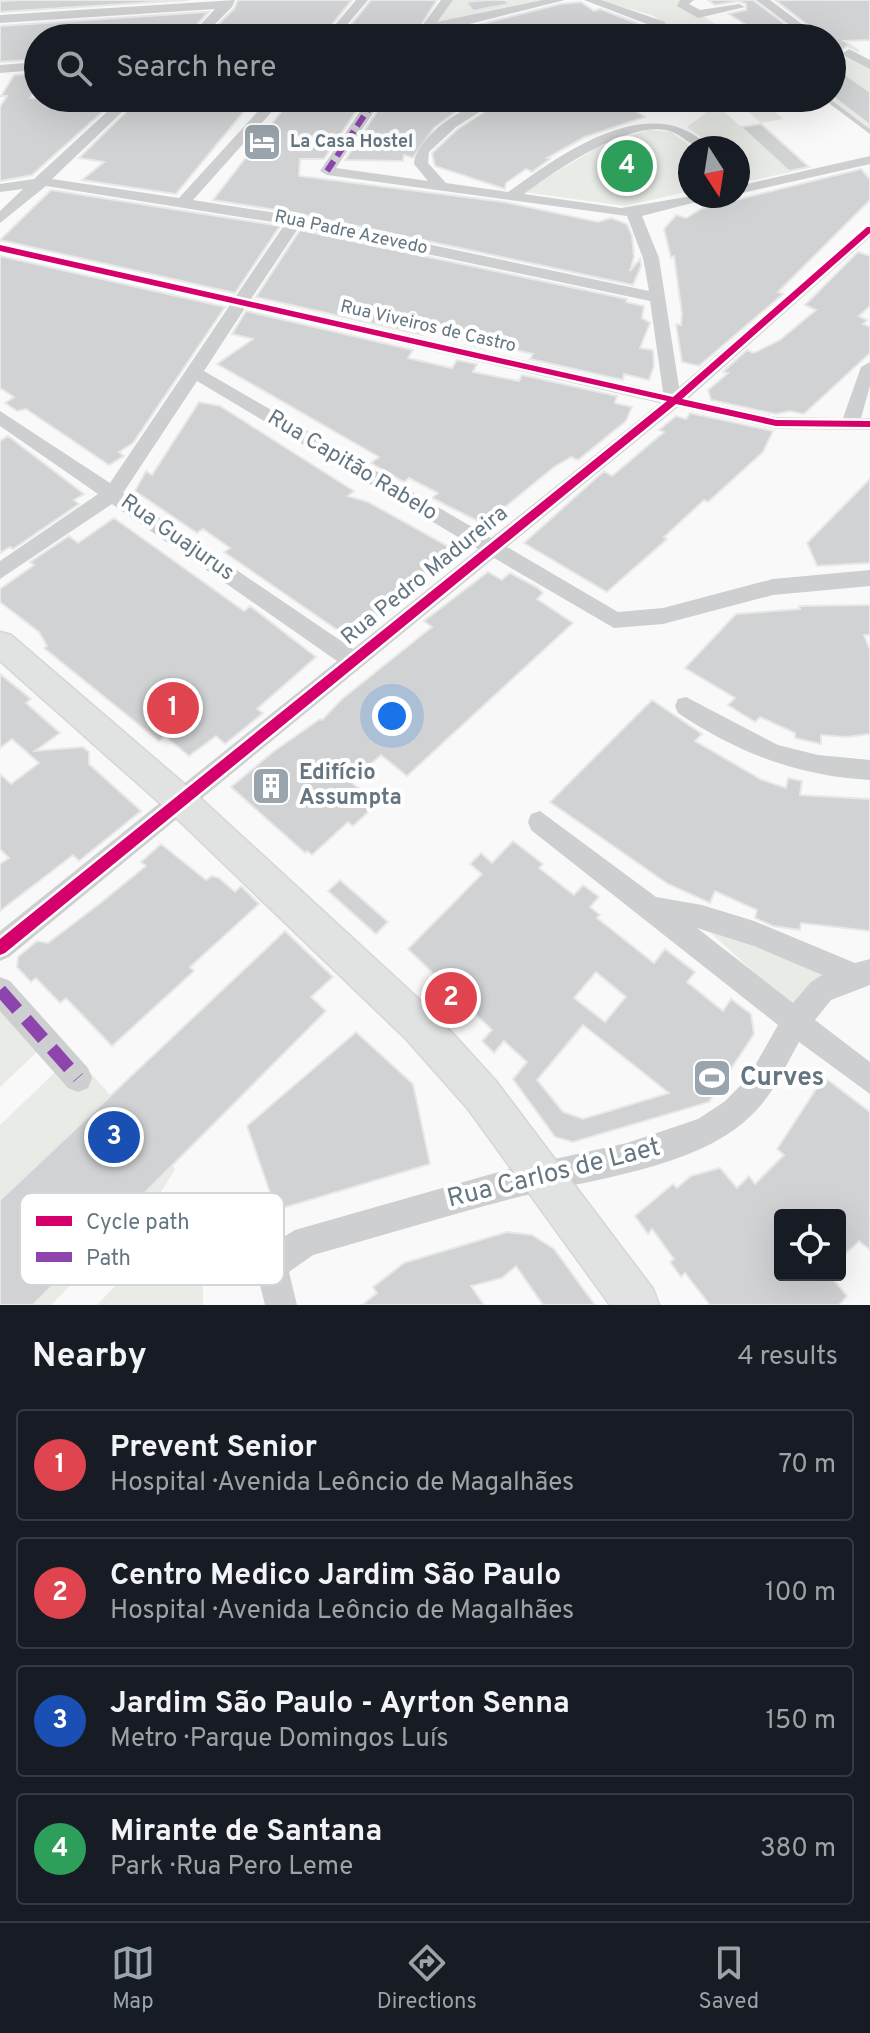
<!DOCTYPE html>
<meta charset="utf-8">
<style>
:root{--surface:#171b24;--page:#242831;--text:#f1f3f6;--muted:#9ea1a6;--line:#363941;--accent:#99a4ac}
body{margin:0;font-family:Overpass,sans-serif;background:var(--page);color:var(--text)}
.controls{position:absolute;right:24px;bottom:24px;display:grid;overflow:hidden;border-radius:8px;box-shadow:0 8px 32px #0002}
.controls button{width:72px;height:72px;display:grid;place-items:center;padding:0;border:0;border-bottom:2px solid var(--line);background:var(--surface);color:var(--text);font:40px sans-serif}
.compass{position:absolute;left:678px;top:136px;width:72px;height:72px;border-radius:50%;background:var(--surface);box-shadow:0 8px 32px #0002;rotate:168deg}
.you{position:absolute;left:392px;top:716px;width:28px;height:28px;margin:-20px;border:6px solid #fff;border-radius:50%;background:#1a73e8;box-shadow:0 0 0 12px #1a73e833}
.badge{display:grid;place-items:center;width:52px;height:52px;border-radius:50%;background:var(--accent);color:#fff;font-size:26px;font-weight:700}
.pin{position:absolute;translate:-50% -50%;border:4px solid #fff;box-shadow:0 2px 8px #0006}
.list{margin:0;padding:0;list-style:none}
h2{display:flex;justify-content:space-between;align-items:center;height:104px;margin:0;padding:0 32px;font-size:34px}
h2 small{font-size:26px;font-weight:400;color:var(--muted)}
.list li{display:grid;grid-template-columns:52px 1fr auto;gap:24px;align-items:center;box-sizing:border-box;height:112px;margin:0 16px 16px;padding:0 16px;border:2px solid var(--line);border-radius:8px}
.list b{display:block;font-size:30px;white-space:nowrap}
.list p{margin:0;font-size:26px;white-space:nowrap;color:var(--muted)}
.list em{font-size:26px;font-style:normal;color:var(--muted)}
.icon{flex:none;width:44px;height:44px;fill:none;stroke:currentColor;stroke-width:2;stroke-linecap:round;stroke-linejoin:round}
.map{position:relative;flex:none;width:870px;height:1305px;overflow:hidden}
.search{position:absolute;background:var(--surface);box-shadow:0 8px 32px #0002;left:24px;right:24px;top:24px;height:88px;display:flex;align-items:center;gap:20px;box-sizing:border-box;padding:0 28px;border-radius:44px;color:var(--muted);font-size:30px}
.sheet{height:616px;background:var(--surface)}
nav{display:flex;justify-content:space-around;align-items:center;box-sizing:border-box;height:112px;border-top:2px solid var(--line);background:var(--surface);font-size:22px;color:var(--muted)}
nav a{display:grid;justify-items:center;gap:4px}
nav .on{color:var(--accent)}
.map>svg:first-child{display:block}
.green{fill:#e8ebe6}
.building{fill:#d0d2d3;stroke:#e8e8e8;stroke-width:2;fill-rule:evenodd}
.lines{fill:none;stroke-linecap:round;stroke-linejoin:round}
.secondary-casing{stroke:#d5d6d7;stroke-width:3}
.lane{fill:#cecfd0;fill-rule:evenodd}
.street{fill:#cecfd0;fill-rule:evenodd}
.secondary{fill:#e1e2e2;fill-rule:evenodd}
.quiet-far1{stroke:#8e44ad;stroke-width:6;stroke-dasharray:12 6;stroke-linecap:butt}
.quiet{stroke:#8e44ad;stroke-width:13;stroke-dasharray:26 13;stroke-linecap:butt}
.cycleway-casing{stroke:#fff;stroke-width:5}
.cycleway{fill:#d6006c;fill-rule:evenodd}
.labels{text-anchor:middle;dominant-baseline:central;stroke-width:8;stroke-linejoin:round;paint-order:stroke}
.far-poi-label{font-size:18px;font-weight:bold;fill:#657683;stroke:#fff;text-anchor:start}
.far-street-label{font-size:18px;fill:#657683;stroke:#fff}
.street-label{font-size:22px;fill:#657683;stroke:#fff}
.poi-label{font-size:22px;font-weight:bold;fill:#657683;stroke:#fff;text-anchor:start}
.near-poi-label{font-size:26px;font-weight:bold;fill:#657683;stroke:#fff;text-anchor:start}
.near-street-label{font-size:26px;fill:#657683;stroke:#fff}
.key{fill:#fff;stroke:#d1d6da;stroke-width:2}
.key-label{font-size:22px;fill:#657683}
</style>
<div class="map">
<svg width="870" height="1305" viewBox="0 0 870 1305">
<rect width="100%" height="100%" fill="#f9f9f9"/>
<!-- green -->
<path class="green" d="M452 0H549L438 23 435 20Z
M596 0H679L736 38H687L652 15Z
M832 54H845L870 68V129L830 98Z
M679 98H709L791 172 750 181 738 163V148H716L687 127 706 113Z
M759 98 783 119 761 123 735 100Z
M648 130 671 132 693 148 690 191 625 206 523 192 600 146Z
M700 923 822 975 798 1013Z
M0 988 56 1034 0 1087Z
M74 1054 175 1169 158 1197 51 1305H0V1125Z
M195 1195 222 1231 203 1266V1305H97L181 1217Z"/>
<!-- building -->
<path class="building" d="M22 0H188L0 12V1Z
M238 0H352L321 38H205L234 9Z
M371 0H437L413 38H340Z
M485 0H505L509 4 473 11 466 2Z
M708 0H753L797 33 809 26 775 0H870V40L844 41 859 51 847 46 840 52 841 56H832V38H767L729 14 746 10V4L739 1 715 5Z
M581 2 594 11 600 9 636 23 648 31 641 32 648 38H451L450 32 560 4Z
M208 12 185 38H38V59L0 62V26Z
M832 65 870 92V125L832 96Z
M38 73V85L30 98H118L32 175 0 181V107L7 96H1L14 75Z
M140 98H255L176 194 82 180 104 162 79 158Z
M365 98 324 159H300L299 176 504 202 598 222 611 218 627 224 632 236 634 257 630 271 640 259 641 266 633 285 296 213 213 200 291 99Z
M386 98H485L461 108 434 128 413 158 404 155 403 161 345 160Z
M505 98H651L652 103 631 108 645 117 585 137 547 158 550 159 532 172 526 169 506 183 505 189 435 166 432 153 458 129Z
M761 124 809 167 789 171 741 127Z
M861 169 870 179V200L778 292 783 294 699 366 682 362 676 324 681 325 682 314 674 256 671 258 664 229 676 215 686 218 703 208Z
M51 190 280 226 235 293 0 240Z
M300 230 627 299 626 302 644 306 642 318 650 323 640 348 653 350 654 366 649 380 624 374 623 380 530 359 533 354 488 344 486 349 466 344 468 341 425 331 423 335 256 297Z
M858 252 870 256V306L859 316 867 320 863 324 870 327V353L804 414 790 411 776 414 711 400 708 390 728 373 723 372 747 350 754 353 780 340 816 310 805 305Z
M0 256 225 307 133 443 119 452 124 456 109 465 26 409 17 411 5 403 14 397 0 388Z
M246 311 413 350 408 358 452 368 457 360 477 364 473 372 519 381 522 375 617 396 615 403 632 407 626 421 578 460 571 457 554 467 484 524 432 498 438 493 409 478 404 482 371 463 379 457 217 364 253 339 232 334Z
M199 402 220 406 354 491 348 496 368 502 458 552 349 638 224 552 230 548 203 529 197 533 135 491 146 471 152 475Z
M690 413 773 431 763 452 708 502 704 500 664 537 667 539 607 592 524 543 604 471 612 476 664 432 659 430 676 416 686 419Z
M8 436 84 494 74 500 79 504 13 549 10 547 0 553V441Z
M870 479V563L817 566 807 543Z
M114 518 244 611 250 606 316 657 257 709 263 713 225 744 216 736 189 756 165 736 159 741 44 648 47 646 39 632 0 602V589L34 565 30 562 69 536 78 543Z
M488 572 502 580 510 573 538 588 543 593 537 599 573 623 407 776 381 755 359 774 352 783 378 803 353 826 348 822 312 855 307 851 305 853 231 787 273 752 320 719 322 720 342 699 432 627 424 621Z
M870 605V635H864L870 650V734L846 737 821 735V744L795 738V733L760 717 755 722 728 705 735 698 685 668 736 614 800 609 799 606Z
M0 674 31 699 26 703 60 733 35 751 83 747 89 752V764L141 811 79 861 73 855 0 911V864L9 858 0 849V774L11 784 39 763 12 739 0 748Z
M652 700 702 734 695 741 762 780 786 788 788 778 802 781 800 795 870 799V931L801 923 800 930 773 926 755 918 757 910 715 891 710 903 668 884 550 802Z
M513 841 543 864 539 868 574 895 583 885 599 897 590 907 600 915 597 918 654 963 665 949 695 972 687 982 723 1011 731 999 751 1014 754 1034 709 1102 573 1142 555 1137 513 1079 527 1062 504 1041 494 1053 482 1041 492 1030 408 949 482 874 470 864 481 853 492 863ZM596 972 626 997 605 1022 574 998ZM583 1025 669 1093 583 1119 563 1112 537 1080Z
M161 844 206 880 212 876 219 878 235 892 241 886 259 904 190 967 194 971 112 1046 66 998 60 1003 36 978 31 982 17 967 18 957 37 941 48 943 98 905 146 866 141 862Z
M340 880 388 922 376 934 328 891Z
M285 931 333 977 311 997 326 1011 33 1305H0V1200Z
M356 1032 413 1084 430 1164 276 1210 247 1126Z
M824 1077 870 1112V1250L859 1241 840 1259V1215H780V1275H830L847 1296 839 1305H710L685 1273 681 1277 670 1262 674 1259 652 1229 648 1234 635 1216 673 1184 677 1188 691 1176 720 1168 737 1188 749 1176 755 1184 784 1155 777 1149Z
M507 1232 532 1235 554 1249 595 1305H543L516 1266 502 1278 471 1286 484 1305H362L377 1293 373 1287 404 1263Z"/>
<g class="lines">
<defs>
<path id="secondary" d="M0 632 11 635 196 794 434 1013 496 1081 653 1289 659 1305H610L468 1109 406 1039 172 814 0 661Z"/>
</defs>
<!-- secondary casing -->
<use href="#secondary" class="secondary-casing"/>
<!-- lane -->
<path class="lane" d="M661 23 663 24 684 38H677L659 26 658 25Z
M822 98H829L870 129V134Z"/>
<!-- street -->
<path class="street" d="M235 0 232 7 201 38H188L215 9 0 23V15Z
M356 0H368L336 38H324Z
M441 0H453L437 22 543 0H565L418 37 416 34Z
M584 0H601L665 22 669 38H657L655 27Z
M680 0H694L689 4 700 10 739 4 745 7 698 18 677 6Z
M756 0H770L806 27 796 30Z
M849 49 870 60V69L845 56 843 53Z
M38 62V70L0 73V65Z
M122 98H137L52 179 179 198 270 98H284L193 200 295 216 649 291 643 258 627 216 327 175 320 171 369 98H383L336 168 428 181 414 164C417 134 473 98 502 98L456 127 429 152 428 163 446 183 508 192C561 154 652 87 710 148 687 148 684 133 665 130 625 123 555 171 524 194L621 208 692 196H719L642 216 659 258 679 387 870 224V237L689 398 776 417 843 418 861 367 870 362V386L861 418H870V430L776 429 678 407 507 547 618 612 663 608 773 579 870 570V586L773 595 663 624 614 628 494 558 9 957 0 961V931L337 661 112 504 0 579V561L98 494 0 426V411L110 483 230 305 0 253V243L236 296 285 224 46 186 0 223V211L23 189 0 192V184L34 179ZM299 227 650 301 663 392 251 299ZM245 308 660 403 491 538 204 371ZM197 381 478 549 353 649 123 493Z
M870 156V164L738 194V186Z
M686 697 778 745 818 755 870 760V780C798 776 738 753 678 713L675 706 678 699Z
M540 811 656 897 702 905 754 921 855 963 870 959V985L831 1000 815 1020 870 1062V1094L799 1042C783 1071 770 1101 744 1122 687 1171 579 1181 507 1200 442 1217 377 1237 313 1255L289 1272 297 1305H265L256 1269 270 1245 295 1230 509 1169 627 1143 698 1119 724 1102 748 1078 778 1025 531 830 528 822 531 814ZM697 928 754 946 822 975 811 982 793 1003Z
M0 977 10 981 88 1068 92 1078 88 1088 78 1092 68 1088 0 1011Z"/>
<!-- secondary -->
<use href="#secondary" class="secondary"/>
<!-- quiet-far1 -->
<path class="quiet-far1" d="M419 38 427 28
M327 171 376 98"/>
<!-- quiet -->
<path class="quiet" d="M0 990 78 1078"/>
<defs>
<path id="cycleway" d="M867 227H870V233L682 399 776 420 870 421V427L776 426 676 404 5 953 0 955V939L667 401 0 251V245L673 397Z"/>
</defs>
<!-- cycleway casing -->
<use href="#cycleway" class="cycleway-casing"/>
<!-- cycleway -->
<use href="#cycleway" class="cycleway"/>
</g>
<!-- icons -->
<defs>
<symbol id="hotel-square" viewBox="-11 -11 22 22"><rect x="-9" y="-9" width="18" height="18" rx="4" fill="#99a4ac" stroke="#fff"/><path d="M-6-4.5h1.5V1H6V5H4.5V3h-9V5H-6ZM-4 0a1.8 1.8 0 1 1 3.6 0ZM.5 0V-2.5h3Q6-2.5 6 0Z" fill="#fff"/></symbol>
<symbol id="building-square" viewBox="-11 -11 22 22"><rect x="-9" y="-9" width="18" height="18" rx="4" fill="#99a4ac" stroke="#fff"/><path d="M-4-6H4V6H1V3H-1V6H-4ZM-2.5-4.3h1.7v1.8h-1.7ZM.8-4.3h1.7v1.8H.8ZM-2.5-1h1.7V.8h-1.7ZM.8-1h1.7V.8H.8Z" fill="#fff"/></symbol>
<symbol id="stadium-square" viewBox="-11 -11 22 22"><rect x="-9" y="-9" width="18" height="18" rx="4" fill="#99a4ac" stroke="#fff"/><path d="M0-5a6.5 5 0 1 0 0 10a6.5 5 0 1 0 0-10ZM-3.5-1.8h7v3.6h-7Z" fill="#fff"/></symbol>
</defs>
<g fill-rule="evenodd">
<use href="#hotel-square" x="240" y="120" width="44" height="44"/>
<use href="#building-square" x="249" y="764" width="44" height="44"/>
<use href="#stadium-square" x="690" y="1056" width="44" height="44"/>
</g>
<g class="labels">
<!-- far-poi labels -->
<g class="far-poi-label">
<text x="290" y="142">La Casa Hostel</text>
</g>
<!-- far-street labels -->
<g class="far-street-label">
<text transform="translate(351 233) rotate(12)">Rua Padre Azevedo</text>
<text transform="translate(428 327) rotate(13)">Rua Viveiros de Castro</text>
</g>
<!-- street labels -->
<g class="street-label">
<text transform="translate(352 466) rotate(31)">Rua Capitão Rabelo</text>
<text transform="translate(177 538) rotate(35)">Rua Guajurus</text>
<text transform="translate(425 576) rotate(-39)">Rua Pedro Madureira</text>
</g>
<!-- poi labels -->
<g class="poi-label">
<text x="299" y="773">Edifício<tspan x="299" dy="25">Assumpta</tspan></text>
</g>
<!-- near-poi labels -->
<g class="near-poi-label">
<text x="740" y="1078">Curves</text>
</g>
<!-- near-street labels -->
<g class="near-street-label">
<text transform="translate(554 1174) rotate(-14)">Rua Carlos de Laet</text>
</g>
</g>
<!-- legend -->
<rect x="20" y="1193" width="264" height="92" rx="12" class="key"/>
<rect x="36" y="1216" width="36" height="10" fill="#d6006c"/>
<rect x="36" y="1252" width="36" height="10" fill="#8e44ad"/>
<g class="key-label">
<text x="86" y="1229">Cycle path</text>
<text x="86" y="1265">Path</text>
</g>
</svg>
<div class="controls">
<button><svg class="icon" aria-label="locate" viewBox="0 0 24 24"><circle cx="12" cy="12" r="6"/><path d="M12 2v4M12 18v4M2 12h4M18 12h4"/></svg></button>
</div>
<svg class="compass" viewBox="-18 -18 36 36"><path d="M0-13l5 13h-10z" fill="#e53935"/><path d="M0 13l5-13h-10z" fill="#9ea1a6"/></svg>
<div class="you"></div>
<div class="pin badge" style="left:173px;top:708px;background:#e0444e">1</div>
<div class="pin badge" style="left:451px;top:998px;background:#e0444e">2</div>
<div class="pin badge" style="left:114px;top:1137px;background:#1a4fb4">3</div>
<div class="pin badge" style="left:627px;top:166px;background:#2e9e5b">4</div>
<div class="search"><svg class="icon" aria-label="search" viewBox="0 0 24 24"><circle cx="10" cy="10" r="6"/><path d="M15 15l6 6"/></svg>Search here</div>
</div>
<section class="sheet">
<h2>Nearby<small>4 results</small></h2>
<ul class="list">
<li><span class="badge" style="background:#e0444e">1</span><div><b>Prevent Senior</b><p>Hospital · Avenida Leôncio de Magalhães</p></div><em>70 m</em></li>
<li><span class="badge" style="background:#e0444e">2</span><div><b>Centro Medico Jardim São Paulo</b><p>Hospital · Avenida Leôncio de Magalhães</p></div><em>100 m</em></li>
<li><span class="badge" style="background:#1a4fb4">3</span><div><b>Jardim São Paulo - Ayrton Senna</b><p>Metro · Parque Domingos Luís</p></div><em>150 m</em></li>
<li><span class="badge" style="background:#2e9e5b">4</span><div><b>Mirante de Santana</b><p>Park · Rua Pero Leme</p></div><em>380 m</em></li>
</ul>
</section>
<nav>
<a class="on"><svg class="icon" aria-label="map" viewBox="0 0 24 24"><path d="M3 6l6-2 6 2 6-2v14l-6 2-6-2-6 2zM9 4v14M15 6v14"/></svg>Map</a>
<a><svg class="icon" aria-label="directions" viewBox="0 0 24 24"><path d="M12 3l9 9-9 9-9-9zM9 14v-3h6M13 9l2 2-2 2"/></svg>Directions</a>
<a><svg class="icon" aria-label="saved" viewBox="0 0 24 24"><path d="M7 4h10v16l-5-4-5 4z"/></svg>Saved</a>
</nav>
